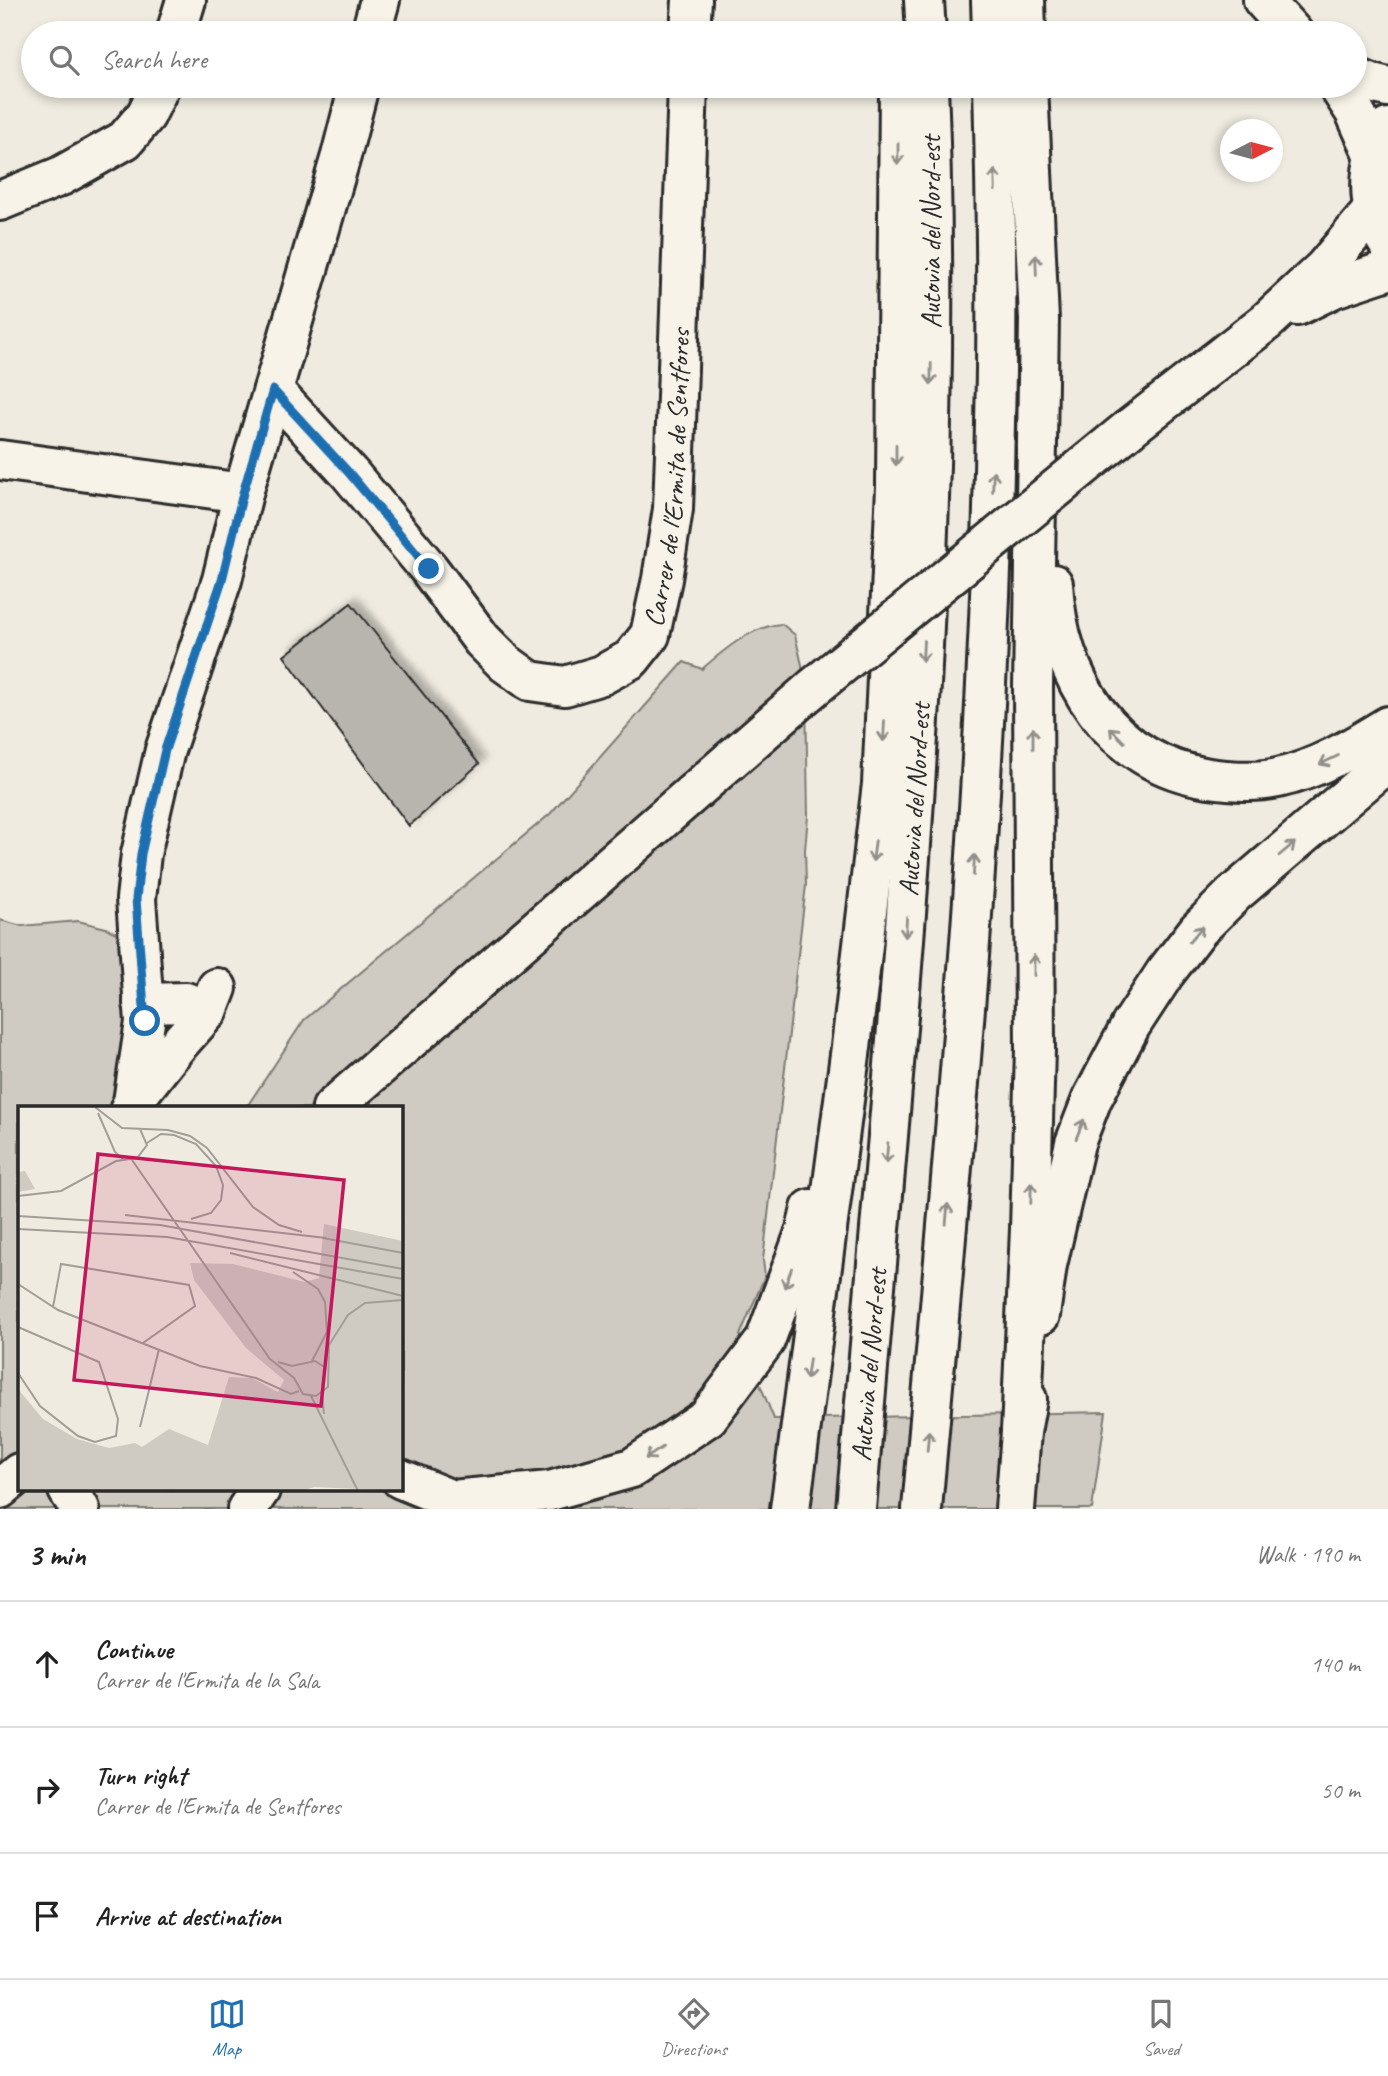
<!DOCTYPE html>
<meta charset="utf-8">
<style>
:root{--surface:#fff;--page:#f2f2f2;--text:#222;--muted:#767676;--line:#e0e0e0;--accent:#1f6fb2}
body{margin:0;font-family:Caveat,sans-serif;background:var(--page);color:var(--text)}
.compass{position:absolute;left:1220px;top:119px;width:63px;height:63px;border-radius:50%;background:var(--surface);box-shadow:0 4px 10px #0003;rotate:84deg}
.stop{position:absolute;width:21px;height:21px;margin:-16px;border:5px solid #1f6fb2;border-radius:50%;background:#fff}
.stop.end{background:#1f6fb2;border-color:#fff;box-shadow:0 2px 7px #0008}
.list{margin:0;padding:0;list-style:none}
h2{display:flex;justify-content:space-between;align-items:center;height:91px;margin:0;padding:0 28px;font-size:30px}
h2 small{font-size:23px;font-weight:400;color:var(--muted)}
.list li{display:grid;grid-template-columns:46px 1fr auto;gap:21px;align-items:center;box-sizing:border-box;height:126px;padding:0 28px;border-top:2px solid var(--line)}
.list b{display:block;font-size:26px;white-space:nowrap}
.list p{margin:0;font-size:23px;white-space:nowrap;color:var(--muted)}
.list em{font-size:23px;font-style:normal;color:var(--muted)}
.icon{flex:none;width:38px;height:38px;fill:none;stroke:currentColor;stroke-width:2;stroke-linecap:round;stroke-linejoin:round}
.map{position:relative;flex:none;width:1388px;height:1509px;overflow:hidden}
.search{position:absolute;background:var(--surface);box-shadow:0 4px 10px #0003;left:21px;right:21px;top:21px;height:77px;display:flex;align-items:center;gap:18px;box-sizing:border-box;padding:0 24px;border-radius:38px;color:var(--muted);font-size:26px}
.sheet{height:469px;background:var(--surface)}
nav{display:flex;justify-content:space-around;align-items:center;box-sizing:border-box;height:98px;border-top:2px solid var(--line);background:var(--surface);font-size:19px;color:var(--muted)}
nav a{display:grid;justify-items:center;gap:4px}
nav .on{color:var(--accent)}
.map>svg:first-child{display:block}
.green{fill:#cfcbc2;stroke:#7d7b76;stroke-width:2}
.building{fill:#b8b5ae;stroke:#2b2b2b;stroke-width:2;filter:url(#shadow)}
.lines{fill:none;stroke-linecap:round;stroke-linejoin:round}
.minor-casing{stroke:#2b2b2b;stroke-width:44}
.major-casing{stroke:#2b2b2b;stroke-width:44}
.highway-casing{stroke:#2b2b2b;stroke-width:44}
.minor{stroke:#f7f3e8;stroke-width:38}
.major{stroke:#f7f3e8;stroke-width:38}
.highway{stroke:#f7f3e8;stroke-width:38}
.minor-bridge-casing{stroke:#2b2b2b;stroke-width:44;stroke-linecap:butt}
.minor-bridge{stroke:#f7f3e8;stroke-width:38}
.oneway{stroke:#918f8a}
.route{stroke:#1f6fb2;stroke-width:9}
.labels{text-anchor:middle;dominant-baseline:central;stroke-width:6;stroke-linejoin:round;paint-order:stroke}
.street-label{font-size:28px;fill:#2b2b2b;stroke:#f7f3e8}
.inset-road{fill:none;stroke:#a19e98;stroke-width:2}
.view{fill:#c2185b;fill-opacity:0.15;stroke:#c2185b;stroke-width:3.5}
.inset-edge{fill:none;stroke:#2b2b2b;stroke-width:3.5}
</style>
<div class="map">
<svg width="1388" height="1509" viewBox="0 0 1388 1509">
<defs>
<filter id="shadow"><feDropShadow dx="6" dy="-6" stdDeviation="3.5" flood-color="#0004"/></filter>
</defs>
<rect width="100%" height="100%" fill="#efebe0"/>
<filter id="ink" filterUnits="userSpaceOnUse"><feTurbulence type="fractalNoise" baseFrequency=".0143" numOctaves="2"/><feDisplacementMap in="SourceGraphic" scale="14" xChannelSelector="R" yChannelSelector="G"/><feConvolveMatrix kernelMatrix="1 2 1 2 8 2 1 2 1" color-interpolation-filters="sRGB"/></filter>
<g filter="url(#ink)">
<!-- green -->
<path class="green" d="M782 624 795 635 802 665 806 694 808 816 805 850 806 885 763 1260 765 1276 740 1335 774 1419 1106 1412 1092 1509H0V920L22 926 78 921 106 928 118 934 124 947 136 1015 112 1108H19V1490H401V1108H246L304 1020 550 814 684 662 702 669C725 649 752 626 782 624Z"/>
<!-- building -->
<path class="building" d="M351 603 479 764 409 826 284 656Z"/>
<g class="lines">
<defs>
<g id="minor">
<path d="M1263 0 1293 33"/>
<path d="M176 33 186 0"/>
<path d="M371 33 380 0"/>
<path d="M690 33 692 0"/>
<path d="M1355 76 1372 83 1388 87"/>
<path d="M1338 86 1355 112 1375 157"/>
<path d="M1388 128C1366 163 1365 208 1388 243"/>
<path d="M0 201 61 176 125 140 146 115 160 86"/>
<path d="M1297 306 1334 288 1388 270"/>
<path id="s1" d="M273 390 350 474 429 569 482 640 505 663 530 681 565 686 602 675 631 659 650 635 662 579 673 509 688 86"/>
<path d="M1130 428 1267 321 1324 268 1373 210"/>
<path d="M0 460 243 493"/>
<path d="M143 1003 186 1002 208 1011"/>
<path d="M134 1100 176 1047 208 1011 217 988"/>
<path d="M130 1108 133 1102 145 1022 136 899 141 854 165 750 222 580 243 493 341 156 359 86"/>
<path d="M332 1108 813 688"/>
<path d="M1040 1315 1047 1265 1075 1143 1092 1099 1131 1025 1165 973 1198 930 1235 893 1388 762"/>
<path d="M68 1490 80 1509"/>
<path d="M247 1509 260 1490"/>
<path d="M1015 1509 1021 1432 1027 1399"/>
</g>
<path id="major" d="M0 1489 19 1473"/>
<g id="highway">
<path d="M924 0 926 33"/>
<path d="M991 0 992 33"/>
<path d="M1025 0 1026 33"/>
<path d="M1053 584C1058 678 1111 764 1209 778 1232 781 1255 783 1278 778 1318 769 1354 747 1388 726"/>
<path d="M1021 1432 1030 1229 1035 1049 1033 687 1039 320 1028 86"/>
<path d="M401 1479 452 1500 550 1491 632 1468 708 1417 765 1341 806 1230 811 1209"/>
<path d="M790 1509 851 1047 882 784 896 487 899 86"/>
<path id="s2" d="M856 1509C895 1036 948 561 928 86"/>
<path d="M922 1509C954 1148 989 785 995 422 998 310 996 198 993 86"/>
</g>
</defs>
<!-- minor casing -->
<use href="#minor" class="minor-casing"/>
<!-- major casing -->
<use href="#major" class="major-casing"/>
<!-- highway casing -->
<use href="#highway" class="highway-casing"/>
<!-- minor -->
<use href="#minor" class="minor"/>
<!-- major -->
<use href="#major" class="major"/>
<!-- highway -->
<use href="#highway" class="highway"/>
<defs>
<path id="minor-bridge" d="M813 688 1130 428"/>
</defs>
<!-- minor-bridge casing -->
<use href="#minor-bridge" class="minor-bridge-casing"/>
<!-- minor-bridge -->
<use href="#minor-bridge" class="minor-bridge"/>
</g>
<!-- one-way arrows -->
<defs><path id="oneway-shaft" d="M-6 0H5M1.5-3L5.5 0L1.5 3" fill="none" stroke-width="1.6" stroke-linecap="round" stroke-linejoin="round" transform="scale(1.75)"/></defs>
<g class="oneway">
<use href="#oneway-shaft" transform="translate(898 154) rotate(90)"/>
<use href="#oneway-shaft" transform="translate(995 180) rotate(-91)"/>
<use href="#oneway-shaft" transform="translate(1036 265) rotate(-92)"/>
<use href="#oneway-shaft" transform="translate(931 374) rotate(91)"/>
<use href="#oneway-shaft" transform="translate(896 455) rotate(90)"/>
<use href="#oneway-shaft" transform="translate(993 481) rotate(-88)"/>
<use href="#oneway-shaft" transform="translate(923 651) rotate(93)"/>
<use href="#oneway-shaft" transform="translate(884 731) rotate(93)"/>
<use href="#oneway-shaft" transform="translate(1117 735) rotate(-134)"/>
<use href="#oneway-shaft" transform="translate(1033 738) rotate(-90)"/>
<use href="#oneway-shaft" transform="translate(1329 760) rotate(154)"/>
<use href="#oneway-shaft" transform="translate(1287 849) rotate(-40)"/>
<use href="#oneway-shaft" transform="translate(874 851) rotate(97)"/>
<use href="#oneway-shaft" transform="translate(974 865) rotate(-87)"/>
<use href="#oneway-shaft" transform="translate(906 927) rotate(94)"/>
<use href="#oneway-shaft" transform="translate(1196 934) rotate(-50)"/>
<use href="#oneway-shaft" transform="translate(1034 965) rotate(-90)"/>
<use href="#oneway-shaft" transform="translate(1080 1129) rotate(-68)"/>
<use href="#oneway-shaft" transform="translate(887 1153) rotate(95)"/>
<use href="#oneway-shaft" transform="translate(1031 1193) rotate(-89)"/>
<use href="#oneway-shaft" transform="translate(947 1214) rotate(-85)"/>
<use href="#oneway-shaft" transform="translate(788 1278) rotate(110)"/>
<use href="#oneway-shaft" transform="translate(808 1369) rotate(98)"/>
<use href="#oneway-shaft" transform="translate(928 1441) rotate(-85)"/>
<use href="#oneway-shaft" transform="translate(654 1453) rotate(146)"/>
</g>
</g>
<g class="lines" filter="url(#ink)">
<!-- route -->
<path class="route" d="M145 1021 136 899 141 854 165 750 222 580 243 493 273 390 350 474 429 569"/>
</g>
<g class="labels">
<!-- street labels -->
<g class="street-label">
<text transform="translate(930 232) rotate(-90)">Autovia del Nord-est</text>
<text stroke="none"><textPath href="#s1" startOffset="686">Carrer de l'Ermita de Sentfores</textPath></text>
<text stroke="none"><textPath href="#s2" startOffset="712">Autovia del Nord-est</textPath></text>
<text stroke="none"><textPath href="#s2" startOffset="145">Autovia del Nord-est</textPath></text>
</g>
</g>
<!-- overview -->
<g transform="translate(18 1106)">
<rect width="385" height="385" fill="#efebe0"/>
<path d="M7 65 17 83 0 86V66ZM306 118 385 135V385L296 381 284 385H0V283L25 313 59 333 91 342 117 337 124 341 151 323 190 339 211 271 234 272 260 286 266 274 228 242 176 174 172 157 215 158 287 176 301 172Z" fill="#cfcbc2"/>
<path class="inset-road" d="M77 1 104 22 150 24 172 30 189 42 235 101 261 119 284 126M80 7 97 46 105 53M129 37 143 28 156 29 178 38 198 60 205 79 203 94 193 107 173 113M114 54 252 253 276 272 285 288 298 290 310 281 311 239 330 209 347 197 385 194M0 90 43 85 98 55 119 52 129 39 122 23M107 109 308 132M0 110 142 119 385 163M0 123 149 131 385 173M305 132 385 147M212 147 385 190M275 166 300 183 307 196 309 226 294 255M0 178 40 204 182 260 238 272 273 288 281 285M35 201 43 158 171 179 177 200 125 237M0 221 81 256 100 313 98 330 77 336 60 330 22 300 0 267M260 256 274 260 297 255 308 262M304 287 306 308M293 290 340 385M122 321 141 243"/>
<path class="view" d="M80 48 326 74 303 300 56 274Z"/>
<rect width="385" height="385" class="inset-edge"/>
</g>
</svg>
<svg class="compass" viewBox="-18 -18 36 36"><path d="M0-13l5 13h-10z" fill="#e53935"/><path d="M0 13l5-13h-10z" fill="#767676"/></svg>
<div class="stop" style="left:145px;top:1021px"></div>
<div class="stop end" style="left:429px;top:569px"></div>
<div class="search"><svg class="icon" aria-label="search" viewBox="0 0 24 24"><circle cx="10" cy="10" r="6"/><path d="M15 15l6 6"/></svg>Search here</div>
</div>
<section class="sheet">
<h2>3 min<small>Walk · 190 m</small></h2>
<ul class="list">
<li><svg class="icon" aria-label="ahead" viewBox="0 0 24 24"><path d="M12 20V5M6 11l6-6 6 6"/></svg><div><b>Continue</b><p>Carrer de l'Ermita de la Sala</p></div><em>140 m</em></li>
<li><svg class="icon" aria-label="right" viewBox="0 0 24 24"><path d="M7 20v-9h11M14 6l5 5-5 5"/></svg><div><b>Turn right</b><p>Carrer de l'Ermita de Sentfores</p></div><em>50 m</em></li>
<li><svg class="icon" aria-label="arrive" viewBox="0 0 24 24"><path d="M6 21V4h12l-3 4 3 4H6"/></svg><div><b>Arrive at destination</b></div></li>
</ul>
</section>
<nav>
<a class="on"><svg class="icon" aria-label="map" viewBox="0 0 24 24"><path d="M3 6l6-2 6 2 6-2v14l-6 2-6-2-6 2zM9 4v14M15 6v14"/></svg>Map</a>
<a><svg class="icon" aria-label="directions" viewBox="0 0 24 24"><path d="M12 3l9 9-9 9-9-9zM9 14v-3h6M13 9l2 2-2 2"/></svg>Directions</a>
<a><svg class="icon" aria-label="saved" viewBox="0 0 24 24"><path d="M7 4h10v16l-5-4-5 4z"/></svg>Saved</a>
</nav>
